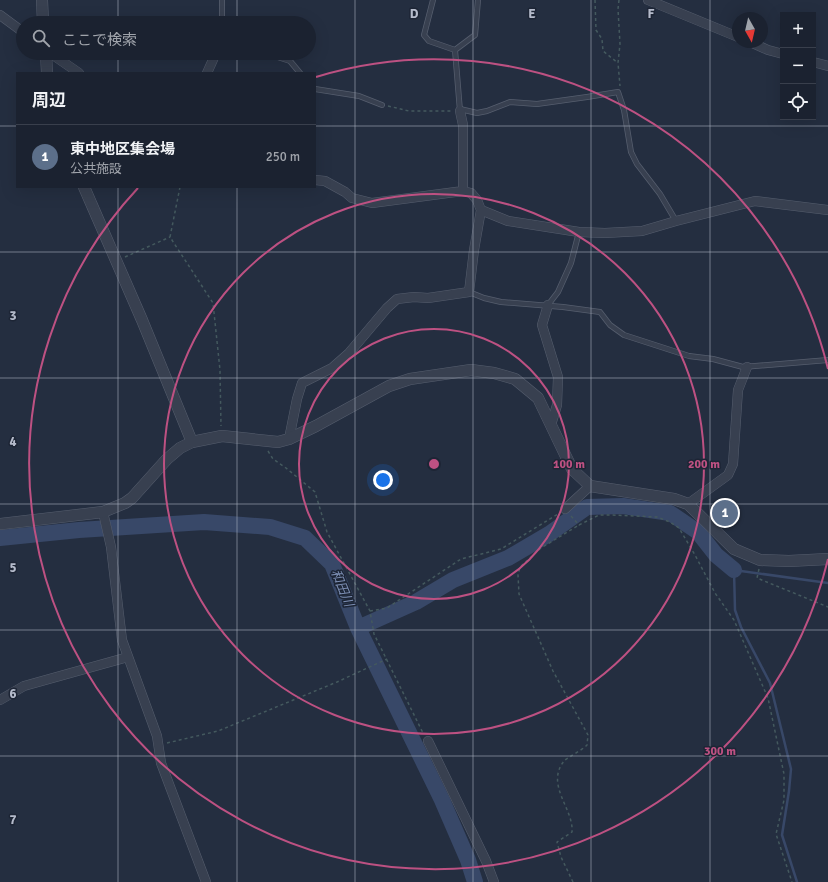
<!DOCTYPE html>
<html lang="ja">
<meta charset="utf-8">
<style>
:root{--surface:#1b2230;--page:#242a38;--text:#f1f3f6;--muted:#a0a4ab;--line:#393f4c;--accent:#89acfb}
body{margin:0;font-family:Signika,"Noto Sans JP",sans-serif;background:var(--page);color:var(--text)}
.controls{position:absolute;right:12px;top:12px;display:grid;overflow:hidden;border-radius:0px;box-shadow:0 4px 16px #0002}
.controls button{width:36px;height:36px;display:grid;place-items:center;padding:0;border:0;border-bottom:1px solid var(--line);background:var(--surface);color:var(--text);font:20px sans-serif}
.compass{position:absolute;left:732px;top:12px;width:36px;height:36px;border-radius:50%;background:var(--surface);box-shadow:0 4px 16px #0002;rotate:172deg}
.you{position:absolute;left:383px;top:480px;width:14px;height:14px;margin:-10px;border:3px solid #fff;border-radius:50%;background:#1a73e8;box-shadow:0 0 0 6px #1a73e833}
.badge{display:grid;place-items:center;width:26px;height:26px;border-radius:50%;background:var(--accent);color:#fff;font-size:13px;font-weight:700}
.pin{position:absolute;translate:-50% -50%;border:2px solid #fff;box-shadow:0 1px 4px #0006}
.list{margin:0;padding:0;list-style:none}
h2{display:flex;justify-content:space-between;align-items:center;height:52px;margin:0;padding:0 16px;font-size:17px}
h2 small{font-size:13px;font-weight:400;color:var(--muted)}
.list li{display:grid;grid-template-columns:26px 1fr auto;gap:12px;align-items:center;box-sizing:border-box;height:64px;padding:0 16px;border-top:1px solid var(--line)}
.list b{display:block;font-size:15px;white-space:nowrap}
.list p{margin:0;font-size:13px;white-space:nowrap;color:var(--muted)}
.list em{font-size:13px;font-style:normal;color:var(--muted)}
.icon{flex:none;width:22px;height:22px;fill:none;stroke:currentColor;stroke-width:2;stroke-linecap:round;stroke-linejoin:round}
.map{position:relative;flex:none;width:828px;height:882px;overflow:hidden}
.search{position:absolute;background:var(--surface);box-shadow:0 4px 16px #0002;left:16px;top:16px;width:300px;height:44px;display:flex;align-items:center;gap:10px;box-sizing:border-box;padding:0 14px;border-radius:22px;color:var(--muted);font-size:15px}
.panel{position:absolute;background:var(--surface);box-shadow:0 4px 16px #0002;left:16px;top:72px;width:300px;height:116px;border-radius:0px}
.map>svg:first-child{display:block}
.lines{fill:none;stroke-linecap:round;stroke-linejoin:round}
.stream{stroke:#384868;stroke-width:2.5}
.river{stroke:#384868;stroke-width:16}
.service-casing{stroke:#565e6e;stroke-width:6}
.minor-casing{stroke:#565e6e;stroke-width:10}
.tertiary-casing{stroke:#565e6e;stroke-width:12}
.path{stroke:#44595e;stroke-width:1.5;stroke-dasharray:3 3;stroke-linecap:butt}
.service{stroke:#384050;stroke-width:4.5}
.minor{stroke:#384050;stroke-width:9}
.tertiary{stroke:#384050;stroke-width:11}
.grid{fill:none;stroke:#b5bbcb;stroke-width:1;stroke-opacity:0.55}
.ring{fill:none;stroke:#bd5182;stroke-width:2}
.labels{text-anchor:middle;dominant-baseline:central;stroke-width:3;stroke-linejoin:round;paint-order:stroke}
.water-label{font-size:13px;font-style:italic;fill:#7c8eb3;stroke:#1d2535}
.grid-label{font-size:13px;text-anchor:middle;font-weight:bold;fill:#b5bbcb;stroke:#1d2535;stroke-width:3;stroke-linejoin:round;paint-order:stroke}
.centre{fill:#bd5182;stroke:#1d2535;stroke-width:2}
.ring-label{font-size:12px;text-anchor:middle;font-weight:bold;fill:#bd5182;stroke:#1d2535;stroke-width:3;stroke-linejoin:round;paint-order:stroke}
</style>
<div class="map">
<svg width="828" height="882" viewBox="0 0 828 882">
<rect width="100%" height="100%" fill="#242e40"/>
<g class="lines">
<!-- stream -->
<path class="stream" d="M797 882 782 835 789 791 791 769 770 683 741 627 735 610 734 570 828 583"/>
<!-- river -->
<path class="river" d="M0 538 79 530 204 522 270 527 305 538 332 564 358 628 442 800 468 860 475 882
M358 628 416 602 453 580 508 558 549 534 587 507 623 506 670 513 698 532 716 555 734 570"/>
<defs>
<path id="service" d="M222 0V23
M433 0 424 35 429 41 455 50
M265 53 290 61 300 73
M315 89 359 96 382 105
M460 109 477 113 487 111 510 102 537 104 587 97 618 92 624 110 631 152 637 164 660 194 676 221
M460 111 455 50 475 35 478 0
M469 292 484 298 501 302 563 307 600 312 610 325 624 335 689 356 713 359 743 367 828 360
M548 305 558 292 571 263 579 232"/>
<path id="minor" d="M648 0 738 37
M0 15 23 32
M750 42 768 50 783 54
M50 53 79 73
M813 62 828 66
M207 73 216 53
M460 111 463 125V191
M481 210 508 221 579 232 605 233 642 231 676 221 755 201 828 210
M548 305 542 325 558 377 557 405 551 425
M289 439 297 399 302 383 332 368 349 353 387 308 397 299 414 297 428 298 469 292 474 250 481 210 477 200 471 193 463 191 372 203 352 198 345 192 325 181 315 180
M688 504 728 475 733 464 738 390 747 367
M565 509 590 486
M103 512 111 547 122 640 157 736 161 763 206 882
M0 700 24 686 128 657
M428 741 486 861 494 882"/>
<path id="tertiary" d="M42 0 43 23
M46 53 47 73
M84 187 142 320 192 442
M0 524 103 512 125 503 132 498 167 459 180 448 192 442 222 436 278 442 289 439 316 426 389 386 410 379 471 370 494 373 515 379 538 398 572 469 590 486 674 499 688 504 734 549 760 560 789 561 828 559"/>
</defs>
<!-- service casing -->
<use href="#service" class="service-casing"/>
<!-- minor casing -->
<use href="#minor" class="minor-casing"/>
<!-- tertiary casing -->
<use href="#tertiary" class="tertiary-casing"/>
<!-- path -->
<path class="path" d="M595 0 596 30 602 39 603 51 618 63
M619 0 618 9 620 44 618 63 620 86
M388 106 409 111H452
M180 187 170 237 213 303 220 370 221 426
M125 257 170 237
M268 451 273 459 286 468 315 492 327 532 370 611 374 634 423 733
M571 516 579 525 599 515H611L657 517 670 522 679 528 695 555 715 593 734 620 768 698 784 774V800L776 834 792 882
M759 569 757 578 828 607
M370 611 387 608 461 559 501 549 558 514
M167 743 218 731 337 682 387 659
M573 882 561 857 557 842 572 832C574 809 545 785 564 761 568 757 581 751 587 745L588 735 553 671 519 594 518 575 520 567 541 548 579 525"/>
<!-- service -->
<use href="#service" class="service"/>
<!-- minor -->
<use href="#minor" class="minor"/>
<!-- tertiary -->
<use href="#tertiary" class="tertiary"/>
</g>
<!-- grid -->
<path class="grid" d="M118 0V23M237 0V23M355 0V882M473 0V882M591 0V882M710 0V882M118 53V73M237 53V73M0 126H17M315 126H828M118 187V882M237 187V882M0 252H828M0 378H828M0 504H828M0 630H828M0 756H828"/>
<!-- distance rings -->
<g class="ring">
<circle cx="434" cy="464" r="135"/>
<circle cx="434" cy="464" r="270"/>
<path d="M828 559A405 405 0 1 1 138 188M316 77A405 405 0 0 1 828 369"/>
</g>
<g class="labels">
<!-- water labels -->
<g class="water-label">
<text transform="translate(342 588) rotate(68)">和田川</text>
</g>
</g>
<g class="grid-label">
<text x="414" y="18">D</text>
<text x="532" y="18">E</text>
<text x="651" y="18">F</text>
<text x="13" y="320">3</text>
<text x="13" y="446">4</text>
<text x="13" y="572">5</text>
<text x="13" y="698">6</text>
<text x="13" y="824">7</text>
</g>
<circle cx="434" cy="464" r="6" class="centre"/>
<g class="ring-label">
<text x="569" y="468">100 m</text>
<text x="704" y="468">200 m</text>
<text x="720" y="755">300 m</text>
</g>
</svg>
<div class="controls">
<button>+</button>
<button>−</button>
<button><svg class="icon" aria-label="locate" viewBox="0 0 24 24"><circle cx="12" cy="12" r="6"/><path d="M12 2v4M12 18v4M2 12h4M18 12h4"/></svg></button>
</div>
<svg class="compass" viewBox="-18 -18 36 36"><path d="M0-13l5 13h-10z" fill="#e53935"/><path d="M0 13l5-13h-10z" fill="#a0a4ab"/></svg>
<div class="you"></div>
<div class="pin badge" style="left:725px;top:513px;background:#5c6f8a">1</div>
<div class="search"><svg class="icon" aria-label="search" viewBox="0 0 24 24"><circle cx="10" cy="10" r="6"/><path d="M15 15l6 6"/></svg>ここで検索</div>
<section class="panel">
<h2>周辺<small></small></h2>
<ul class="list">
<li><span class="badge" style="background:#5c6f8a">1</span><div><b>東中地区集会場</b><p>公共施設</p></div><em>250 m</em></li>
</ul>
</section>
</div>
